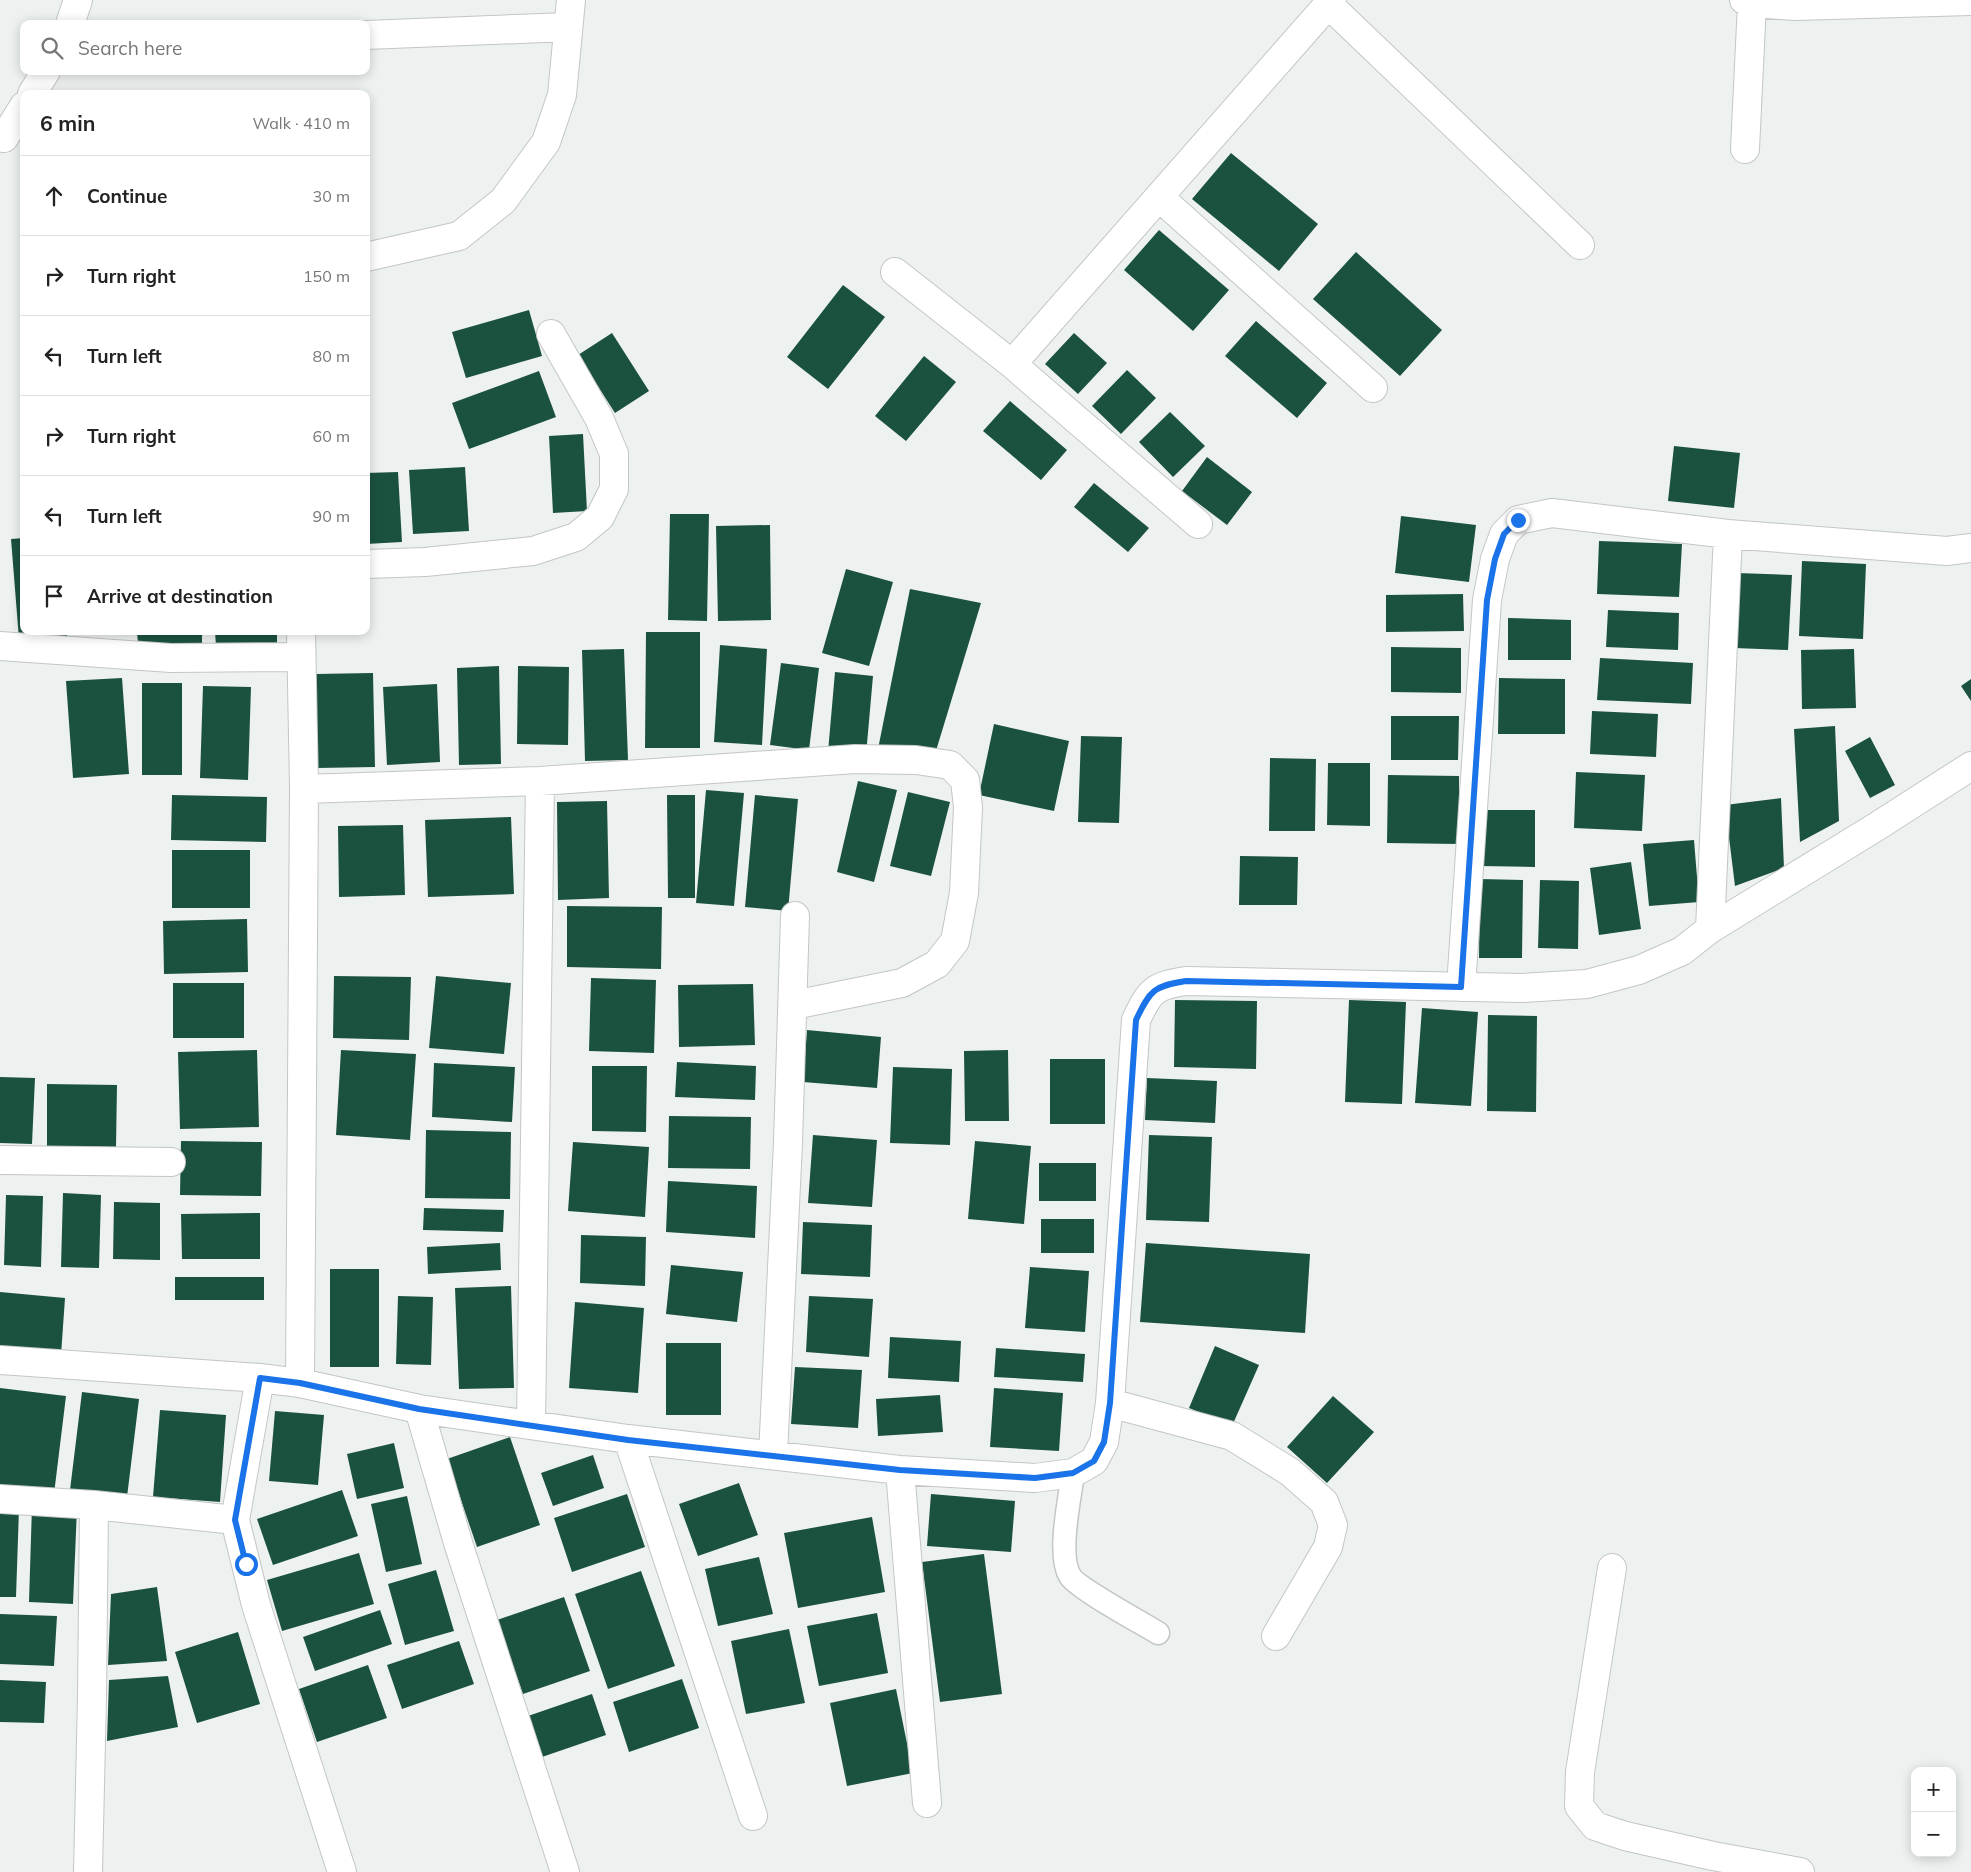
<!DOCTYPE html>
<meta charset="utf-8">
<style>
:root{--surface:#fff;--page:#f6f6f6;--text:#222;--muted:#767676;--line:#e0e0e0}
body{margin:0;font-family:Mulish,sans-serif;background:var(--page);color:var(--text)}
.controls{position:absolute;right:15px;bottom:15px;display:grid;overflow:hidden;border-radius:10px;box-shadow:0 2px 12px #0003}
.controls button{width:45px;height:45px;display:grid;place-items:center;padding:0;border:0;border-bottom:1px solid var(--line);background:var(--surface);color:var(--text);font:25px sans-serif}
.stop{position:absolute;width:15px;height:15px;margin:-11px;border:4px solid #1a73e8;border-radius:50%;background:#fff}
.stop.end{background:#1a73e8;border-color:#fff;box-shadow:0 1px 5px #0008}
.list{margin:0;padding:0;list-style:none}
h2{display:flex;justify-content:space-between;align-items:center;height:65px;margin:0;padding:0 20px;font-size:21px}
h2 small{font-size:16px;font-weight:400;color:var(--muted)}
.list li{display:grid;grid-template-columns:32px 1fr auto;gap:15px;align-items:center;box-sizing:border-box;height:80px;padding:0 20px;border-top:1px solid var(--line)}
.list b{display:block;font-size:19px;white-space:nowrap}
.list em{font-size:16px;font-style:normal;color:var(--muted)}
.icon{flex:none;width:28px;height:28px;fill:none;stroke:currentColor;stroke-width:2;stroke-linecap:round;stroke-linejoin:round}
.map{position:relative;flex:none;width:1971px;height:1872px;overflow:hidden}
.search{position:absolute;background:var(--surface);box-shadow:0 2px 12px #0003;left:20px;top:20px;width:350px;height:55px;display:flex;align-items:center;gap:12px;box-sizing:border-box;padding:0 18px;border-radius:10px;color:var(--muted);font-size:19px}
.panel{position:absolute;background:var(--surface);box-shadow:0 2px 12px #0003;left:20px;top:90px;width:350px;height:545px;border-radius:10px}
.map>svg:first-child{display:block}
.building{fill:#1b523f}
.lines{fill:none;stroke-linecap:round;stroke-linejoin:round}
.service-casing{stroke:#c3c6c5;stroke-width:25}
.minor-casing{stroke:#c3c6c5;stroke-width:30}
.service{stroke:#fff;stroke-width:22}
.minor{stroke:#fff;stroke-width:28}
.route{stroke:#1a73e8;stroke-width:6}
</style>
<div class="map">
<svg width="1971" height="1872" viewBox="0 0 1971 1872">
<rect width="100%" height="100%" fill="#edf1ef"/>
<!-- building -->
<path class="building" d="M1231 153 1318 224 1279 271 1192 199Z
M1159 230 1229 290 1193 331 1124 270Z
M1356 252 1442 330 1400 376 1313 299Z
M843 285 885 317 828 389 787 357Z
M529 310 542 356 466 378 452 332Z
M1256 321 1327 383 1297 418 1225 356Z
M612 333 649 391 615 413 578 355Z
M1074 333 1107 363 1078 394 1045 364Z
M924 356 956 382 906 441 875 416Z
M1127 370 1156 398 1121 434 1092 406Z
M539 371 556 417 469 449 452 403Z
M1010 401 1067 450 1041 480 983 431Z
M1170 412 1205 446 1173 477 1139 442Z
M583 434 587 511 553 513 549 436Z
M1674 446 1740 453 1734 508 1668 501Z
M1207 457 1252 492 1227 525 1182 491Z
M465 467 469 531 413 534 409 470Z
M398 472 402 542 366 544V473Z
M1094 483 1149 528 1128 552 1074 507Z
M670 514H709L707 621 668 620Z
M1401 516 1476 525 1469 582 1395 573Z
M770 525 771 620 718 621 716 526Z
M24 538V631H66L67 636 19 639 11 539Z
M1599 541 1682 544 1679 597 1597 594Z
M1802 561 1866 564 1863 639 1799 636Z
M846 569 893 582 869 666 822 653Z
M1737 573 1792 575 1788 650 1734 648Z
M910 589 981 603 935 754 878 749Z
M1463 594 1464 631 1386 632V595Z
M1608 610 1679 613 1678 650 1606 647Z
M1508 618 1571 620V660H1508Z
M137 631H202V643L138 644Z
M215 631H277V646L216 647Z
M646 632H700V748H645Z
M720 645 767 649 762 745 714 742Z
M1391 647 1461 648V693L1391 692Z
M624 649 628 760 585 761 582 650Z
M1854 649 1856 708 1802 709 1801 650Z
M1600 658 1693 663 1691 704 1597 700Z
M781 663 819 668 809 750 770 745Z
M499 666 501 764 459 765 457 668Z
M518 666 569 667 568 745 517 744Z
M835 672 873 676 866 755 828 752Z
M373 673 375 767 317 768 316 674Z
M122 678 129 774 73 778 66 681Z
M1499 678 1565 679V734H1498Z
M1971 679V701L1961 686Z
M142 683H182V775H142Z
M437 684 440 762 387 765 383 687Z
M203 686 251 687 248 780 200 778Z
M1592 711 1658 714 1656 757 1590 754Z
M1391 716H1459L1458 760H1391Z
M994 724 1069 741 1054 811 979 795Z
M1835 726 1839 821 1800 842 1794 729Z
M1081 736 1122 737 1119 823 1078 822Z
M1870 737 1895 785 1870 798 1845 751Z
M1270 758 1316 759 1315 831H1269Z
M1328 763H1370V826L1327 825Z
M1576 772 1645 775 1642 831 1574 828Z
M1388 775 1459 776V844L1387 843Z
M858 781 897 790 874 882 837 872Z
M706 790 744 793 734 906 696 903Z
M908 792 950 802 931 876 890 866Z
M172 795 267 797 266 842 171 840Z
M667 795H695V898H668Z
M755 795 798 799 788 911 745 907Z
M1781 798 1784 868 1735 886 1725 805Z
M607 801 609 898 558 900 557 802Z
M1481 810H1535V867L1480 866Z
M511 817 514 894 428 897 425 820Z
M403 825 405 895 339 897 338 826Z
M1694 840 1699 902 1649 906 1643 844Z
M172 850H250V908H172Z
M1240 856 1298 857 1297 905H1239Z
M1631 862 1641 929 1599 935 1590 868Z
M1480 879 1523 880 1522 958H1479Z
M1540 880 1579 881 1578 949 1538 948Z
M567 906 662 907 661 969 567 967Z
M247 919 248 972 164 974 163 921Z
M334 976 411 977 409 1040 333 1038Z
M436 976 511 983 504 1054 429 1048Z
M591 978 656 980 654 1053 589 1051Z
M173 983H244V1038H173Z
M753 984 755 1045 679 1047 678 985Z
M1175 1000 1257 1001 1256 1069 1174 1067Z
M1349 1000 1406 1002 1402 1104 1345 1102Z
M1422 1008 1478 1012 1471 1106 1415 1103Z
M1488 1015 1537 1016 1536 1112 1487 1111Z
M807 1030 881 1037 877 1088 803 1082Z
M257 1050 259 1127 180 1129 178 1052Z
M341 1050 416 1054 410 1140 336 1135Z
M1008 1050 1009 1121H965L964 1051Z
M1050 1059H1105V1124H1050Z
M677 1062 756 1066 755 1100 675 1097Z
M434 1063 515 1067 512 1122 432 1117Z
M592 1066H647L646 1132 592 1131Z
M893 1067 952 1069 950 1145 890 1143Z
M0 1077 35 1078 32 1144 0 1143Z
M1147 1078 1217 1081 1215 1123 1145 1120Z
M47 1084 117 1085 116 1147 47 1146Z
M669 1116 751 1117 750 1169 668 1168Z
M426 1130 511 1132 510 1199 425 1198Z
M813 1135 877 1140 872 1207 808 1203Z
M1149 1135 1212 1137 1209 1222 1146 1220Z
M181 1141 262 1142 261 1196 180 1195Z
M975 1141 1031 1146 1024 1224 968 1219Z
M573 1142 649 1147 645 1217 568 1211Z
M1039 1163H1096V1201H1039Z
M668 1181 757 1186 755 1238 666 1232Z
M63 1193 101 1195 99 1268 61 1267Z
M6 1195 43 1196 41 1267 4 1265Z
M114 1202 160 1203V1260L113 1259Z
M424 1208 504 1210 503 1232 423 1230Z
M260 1213V1259H182L181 1214Z
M1041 1219H1094V1253H1041Z
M803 1222 872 1225 870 1277 801 1274Z
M581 1235 646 1237 645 1286 580 1283Z
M500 1243 501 1270 428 1274 427 1247Z
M1146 1243 1310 1254 1305 1333 1140 1322Z
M671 1265 743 1272 737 1322 666 1314Z
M1030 1267 1089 1271 1085 1332 1025 1328Z
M330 1269H379V1367H330Z
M175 1277H264V1300H175Z
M511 1286 514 1388 459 1389 455 1288Z
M0 1292 65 1298 61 1355 0 1350Z
M398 1296 433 1297 431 1365 396 1364Z
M809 1296 873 1299 869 1357 806 1352Z
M575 1302 644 1308 638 1393 569 1388Z
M890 1337 961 1341 959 1382 888 1378Z
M666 1343H721V1415H666Z
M1215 1346 1259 1365 1232 1426 1189 1408Z
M996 1348 1085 1354 1083 1382 994 1377Z
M795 1367 862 1370 858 1428 791 1424Z
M0 1388 66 1396 54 1494 0 1488Z
M994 1388 1063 1393 1059 1451 990 1447Z
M82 1392 139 1399 127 1497 70 1490Z
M940 1395 943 1432 878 1436 876 1399Z
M1333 1396 1374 1432 1327 1483 1287 1447Z
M160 1410 226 1415 220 1502 153 1497Z
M275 1411 324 1415 318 1485 269 1481Z
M510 1437 540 1525 477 1547 447 1459Z
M394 1443 404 1488 357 1499 347 1454Z
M593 1455 604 1488 553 1506 541 1473Z
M739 1483 758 1535 698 1556 679 1504Z
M342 1490 358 1536 273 1565 257 1519Z
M627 1494 645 1547 572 1572 554 1518Z
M931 1494 1015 1501 1011 1552 927 1546Z
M407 1496 422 1564 386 1572 371 1504Z
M32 1506 77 1508 73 1604 29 1602Z
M0 1508 19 1509 16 1597H0Z
M872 1517 885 1592 798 1608 784 1533Z
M359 1553 374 1604 282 1631 267 1580Z
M984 1554 1002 1694 940 1702 922 1562Z
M759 1557 773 1614 718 1626 705 1569Z
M436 1570 454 1631 405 1645 388 1584Z
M641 1571 675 1666 608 1689 575 1594Z
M157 1587 167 1661 108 1665 111 1594Z
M564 1597 590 1671 523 1694 497 1620Z
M380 1610 392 1644 315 1671 303 1637Z
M877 1613 888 1673 819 1686 807 1626Z
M0 1614 57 1616 54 1666 0 1664Z
M789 1629 805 1703 746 1714 731 1641Z
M238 1632 260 1704 197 1723 175 1652Z
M459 1641 474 1684 402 1709 387 1665Z
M368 1665 387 1718 317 1742 299 1689Z
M168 1676 178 1727 107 1741 109 1680Z
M682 1679 699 1728 629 1752 613 1702Z
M0 1680 46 1682 44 1723 0 1722Z
M896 1689 913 1773 847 1786 830 1703Z
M592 1694 606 1735 542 1757 528 1716Z"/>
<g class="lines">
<defs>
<path id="service" d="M1073 1473C1070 1498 1057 1555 1070 1576 1077 1588 1142 1623 1158 1633"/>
<path id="minor" d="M1744 0 1752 3 1795 6 1971 1
M1328 4 1580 245
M70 24 78 0
M366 35 568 27
M32 94 46 71
M4 138 24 106
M1745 149 1752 3
M1159 197 1373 388
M366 257 459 236 503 201 546 142 562 95 571 0
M895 272 1012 364 1198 524
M1012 364 1332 0
M366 564 425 562 533 551 576 537 600 517 614 489V454L599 418 551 334
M0 646 171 658 301 657
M304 789 540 781 855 759 916 760 950 765 965 780 968 807 964 893 955 941 937 964 902 983 794 1005
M1710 929 1728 534
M1461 987 1487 600 1495 559 1504 534 1518 520 1552 513 1728 534 1947 551 1971 548
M0 1160 171 1162
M0 1360 260 1378 300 1383 419 1409 628 1439 900 1470 1035 1478 1073 1473 1094 1461 1104 1442 1110 1403 1136 1020C1150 990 1154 986 1186 981L1522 988 1587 984 1639 970 1682 951 1710 929 1876 827 1971 766
M260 1378 235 1520 256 1605 342 1872
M300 1383 304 789 301 631
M1110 1403 1232 1436 1290 1472 1324 1502 1333 1525 1328 1547 1276 1636
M419 1409 459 1546 565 1872
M531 1424 540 781
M628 1439 753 1816
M773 1455 788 1143 795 916
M900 1470 927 1803
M0 1499 94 1505 235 1520
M1612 1568 1580 1772 1579 1806 1595 1826 1625 1836 1713 1856 1800 1872
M88 1872 92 1697 94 1505"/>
</defs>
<!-- service casing -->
<use href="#service" class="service-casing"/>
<!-- minor casing -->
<use href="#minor" class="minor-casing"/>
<!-- service -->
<use href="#service" class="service"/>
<!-- minor -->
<use href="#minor" class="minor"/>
</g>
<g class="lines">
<!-- route -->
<path class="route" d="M246 1564 235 1520 260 1378 300 1383 419 1409 628 1440 900 1470 1035 1478 1073 1473 1094 1461 1104 1442 1110 1403 1136 1020C1150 990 1154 986 1186 981L1461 987 1487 600 1495 559 1504 534 1518 520"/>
</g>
</svg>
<div class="controls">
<button>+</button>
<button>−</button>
</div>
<div class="stop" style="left:246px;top:1564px"></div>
<div class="stop end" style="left:1518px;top:520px"></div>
<div class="search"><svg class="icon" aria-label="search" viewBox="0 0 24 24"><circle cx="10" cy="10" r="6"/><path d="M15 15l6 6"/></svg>Search here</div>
<section class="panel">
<h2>6 min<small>Walk · 410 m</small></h2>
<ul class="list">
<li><svg class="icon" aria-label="ahead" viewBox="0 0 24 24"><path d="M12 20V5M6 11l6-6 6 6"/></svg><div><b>Continue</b></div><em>30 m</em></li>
<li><svg class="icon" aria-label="right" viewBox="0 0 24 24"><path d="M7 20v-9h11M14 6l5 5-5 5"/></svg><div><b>Turn right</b></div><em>150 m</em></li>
<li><svg class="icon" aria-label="left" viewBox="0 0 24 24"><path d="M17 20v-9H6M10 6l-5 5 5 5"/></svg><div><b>Turn left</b></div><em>80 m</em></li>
<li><svg class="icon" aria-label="right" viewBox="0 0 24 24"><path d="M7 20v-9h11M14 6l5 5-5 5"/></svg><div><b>Turn right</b></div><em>60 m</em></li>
<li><svg class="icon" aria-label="left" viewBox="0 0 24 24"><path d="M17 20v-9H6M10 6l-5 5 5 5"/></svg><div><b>Turn left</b></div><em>90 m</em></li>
<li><svg class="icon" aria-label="arrive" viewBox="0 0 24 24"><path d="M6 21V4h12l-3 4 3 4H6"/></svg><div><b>Arrive at destination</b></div></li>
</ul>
</section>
</div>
